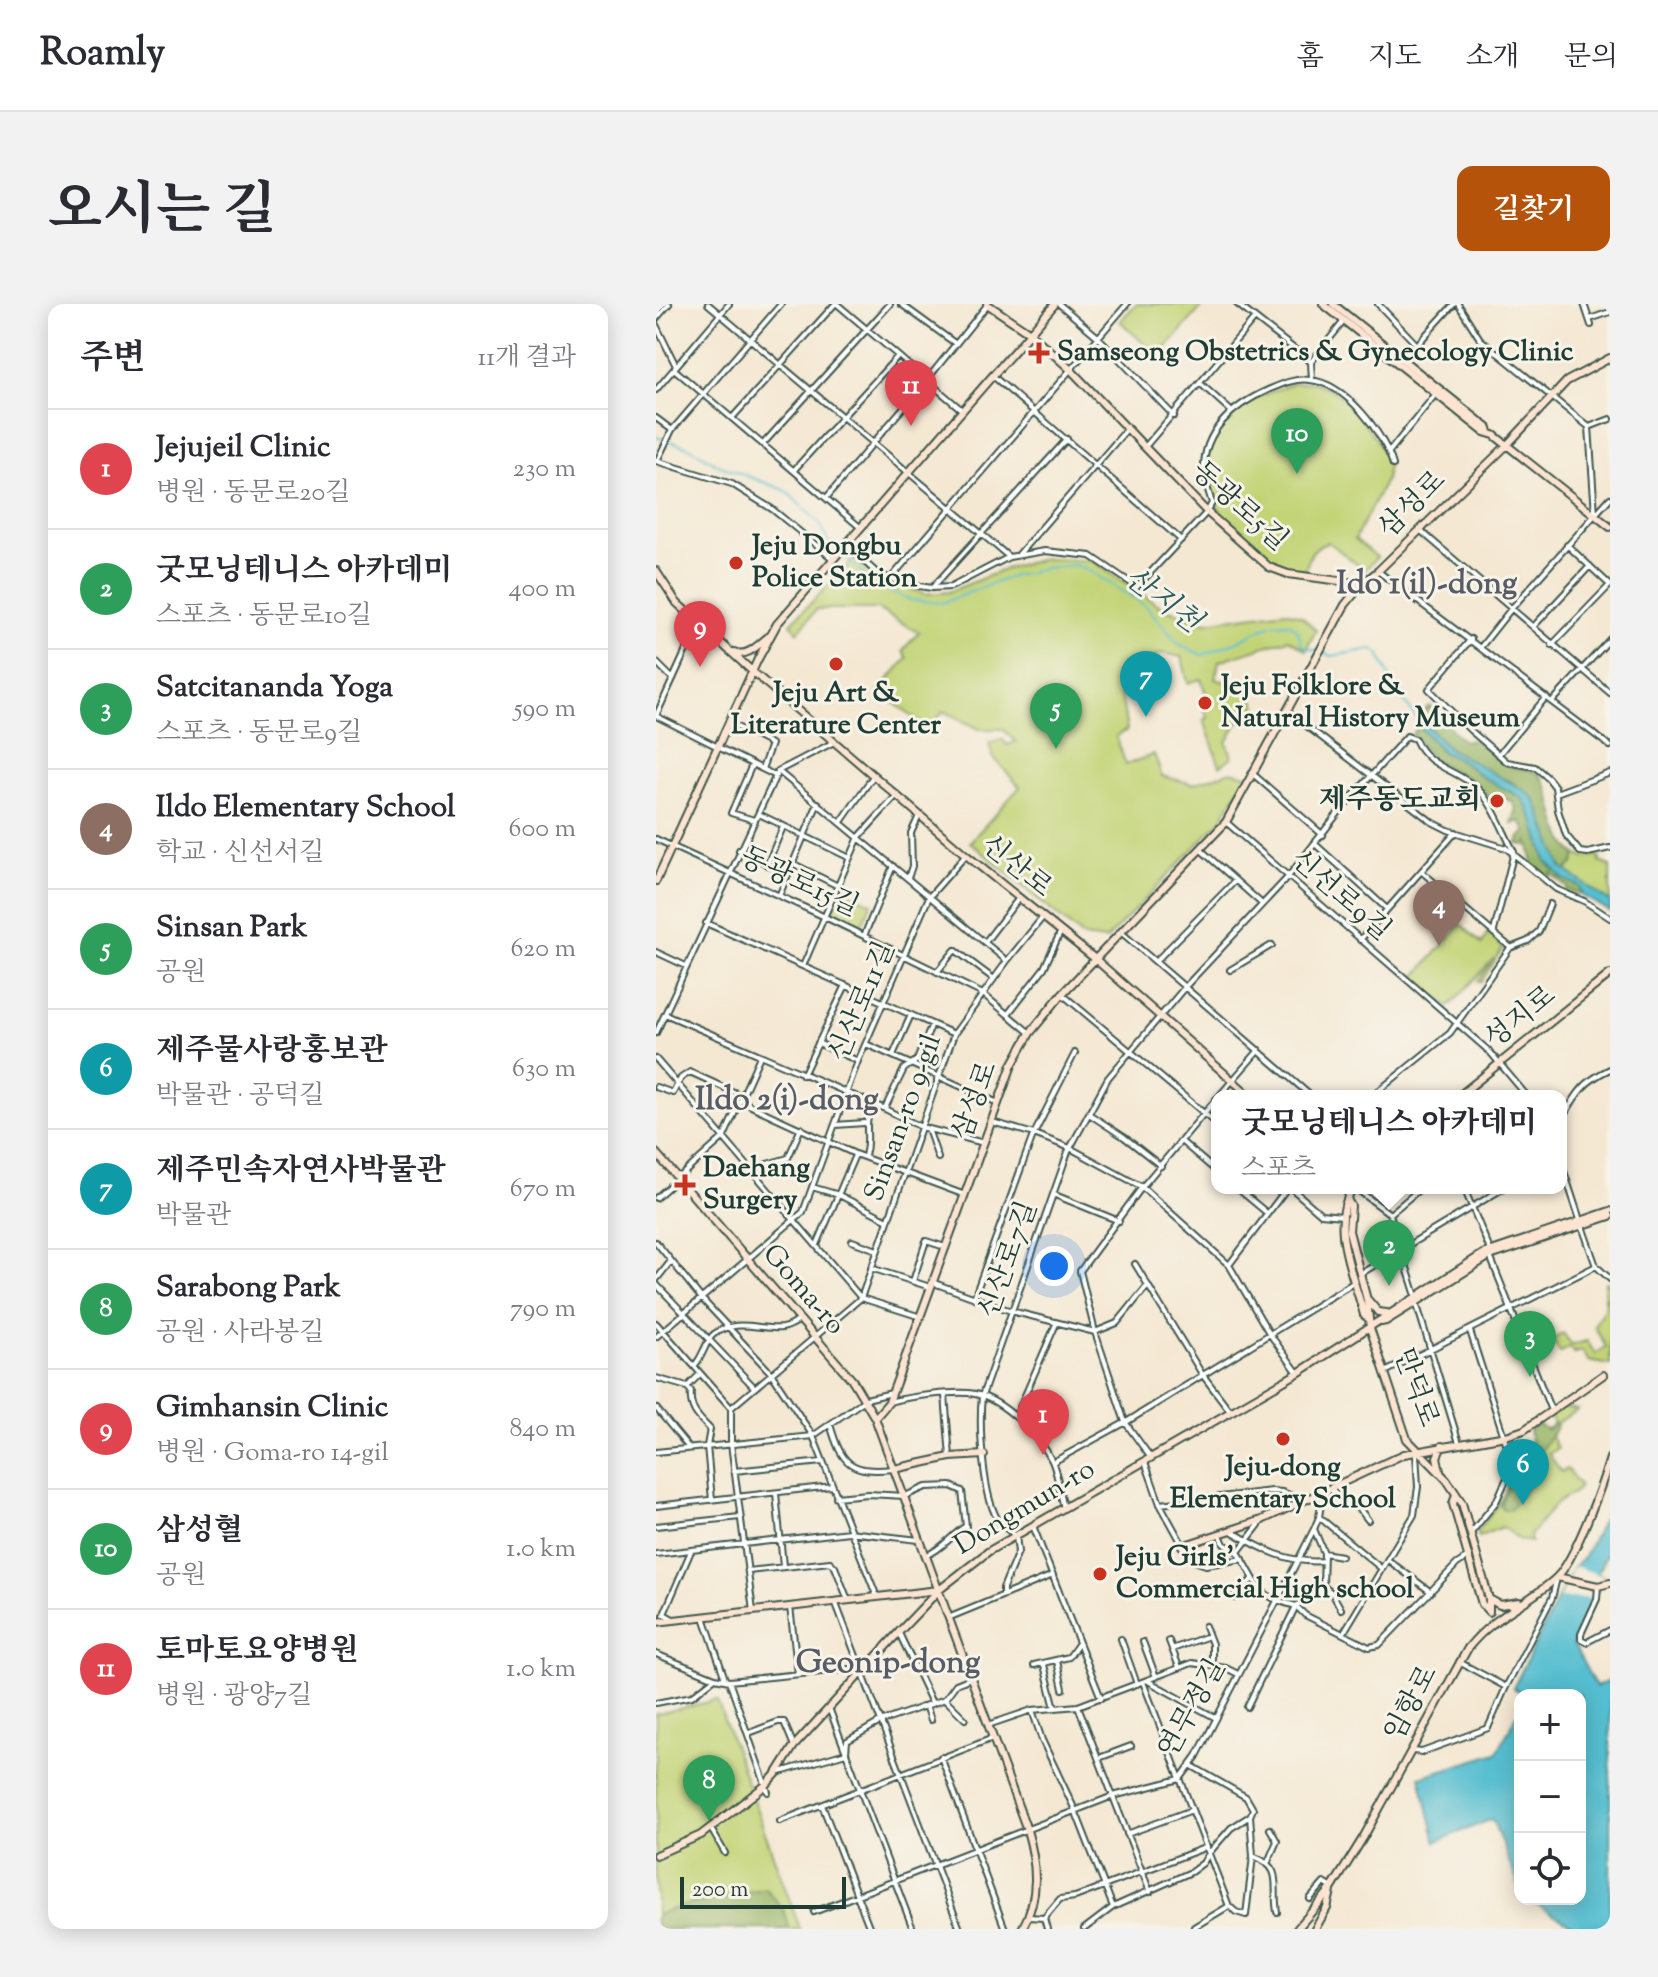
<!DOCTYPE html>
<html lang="ko">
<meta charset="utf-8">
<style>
:root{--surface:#fff;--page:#f2f2f3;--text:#2b2b33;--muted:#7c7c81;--line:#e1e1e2;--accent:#b45309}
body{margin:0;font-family:"Sorts Mill Goudy","Noto Serif KR",serif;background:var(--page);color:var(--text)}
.controls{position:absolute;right:24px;bottom:24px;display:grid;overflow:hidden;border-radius:16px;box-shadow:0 4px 20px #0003}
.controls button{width:72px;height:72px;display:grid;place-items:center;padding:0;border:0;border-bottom:2px solid var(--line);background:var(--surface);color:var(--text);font:40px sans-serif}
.scale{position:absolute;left:24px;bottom:20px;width:166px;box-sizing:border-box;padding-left:8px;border:4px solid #1f3d34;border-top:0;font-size:22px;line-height:28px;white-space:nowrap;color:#1f3d34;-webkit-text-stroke:6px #f7f3e8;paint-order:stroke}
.you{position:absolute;left:398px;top:962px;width:28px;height:28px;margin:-20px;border:6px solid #fff;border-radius:50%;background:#1a73e8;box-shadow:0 0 0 12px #1a73e833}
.badge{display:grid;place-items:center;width:52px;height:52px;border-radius:50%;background:var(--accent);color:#fff;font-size:26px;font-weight:700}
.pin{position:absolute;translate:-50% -66px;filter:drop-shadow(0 2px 4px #0008)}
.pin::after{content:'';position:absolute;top:42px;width:28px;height:24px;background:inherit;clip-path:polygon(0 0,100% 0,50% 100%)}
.popup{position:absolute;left:555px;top:786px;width:356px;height:104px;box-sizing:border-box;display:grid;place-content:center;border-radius:16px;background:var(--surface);filter:drop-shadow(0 2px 6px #0005);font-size:26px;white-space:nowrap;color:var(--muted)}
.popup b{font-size:30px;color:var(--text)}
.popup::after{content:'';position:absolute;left:50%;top:100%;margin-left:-16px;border:16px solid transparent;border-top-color:var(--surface)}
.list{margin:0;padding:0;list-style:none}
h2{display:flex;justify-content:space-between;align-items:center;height:104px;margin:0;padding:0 32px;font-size:34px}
h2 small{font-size:26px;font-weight:400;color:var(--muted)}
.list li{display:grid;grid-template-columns:52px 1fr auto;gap:24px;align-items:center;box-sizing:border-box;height:120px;padding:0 32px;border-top:2px solid var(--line)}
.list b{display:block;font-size:30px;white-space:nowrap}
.list p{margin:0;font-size:26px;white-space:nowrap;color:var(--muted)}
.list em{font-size:26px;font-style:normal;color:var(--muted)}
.icon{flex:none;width:44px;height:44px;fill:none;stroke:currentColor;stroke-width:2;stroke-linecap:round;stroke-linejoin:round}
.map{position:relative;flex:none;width:954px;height:1625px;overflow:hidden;border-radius:16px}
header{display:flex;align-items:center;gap:48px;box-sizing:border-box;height:112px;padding:0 40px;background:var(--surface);border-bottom:2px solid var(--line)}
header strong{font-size:38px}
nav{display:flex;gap:44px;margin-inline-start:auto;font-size:28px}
.intro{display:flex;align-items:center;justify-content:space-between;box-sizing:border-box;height:192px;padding:0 48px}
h1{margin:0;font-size:56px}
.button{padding:20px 36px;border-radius:16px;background:var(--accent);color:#fff;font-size:28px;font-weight:700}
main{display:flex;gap:48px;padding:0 48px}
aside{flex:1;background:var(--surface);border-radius:16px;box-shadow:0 4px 20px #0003}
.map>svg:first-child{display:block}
.green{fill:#c3d477;stroke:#718856;stroke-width:2}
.forest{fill:#9ab668;stroke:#5c7a4e;stroke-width:2}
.water{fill:#54bed0;stroke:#3a7e82;stroke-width:2}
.pier{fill:#f4e8d3}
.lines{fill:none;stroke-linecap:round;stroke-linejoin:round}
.stream{stroke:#54bed0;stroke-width:2}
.street-casing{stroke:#3f574c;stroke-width:8}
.secondary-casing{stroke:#3f574c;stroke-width:10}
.street{stroke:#fff;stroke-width:4}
.secondary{stroke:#fde4d1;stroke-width:6}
.poi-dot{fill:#c8321e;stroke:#f7f3e8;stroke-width:3}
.labels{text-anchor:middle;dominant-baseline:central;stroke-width:6;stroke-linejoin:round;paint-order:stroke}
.poi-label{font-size:28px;font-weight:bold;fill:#1f3d34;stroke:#f7f3e8;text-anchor:start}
.street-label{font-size:28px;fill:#1f3d34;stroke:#f7f3e8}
.water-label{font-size:30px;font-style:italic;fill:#2c5d5b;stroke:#f7f3e8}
.quarter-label{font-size:32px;font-weight:bold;fill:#575c66;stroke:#f7f3e8}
</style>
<header>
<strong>Roamly</strong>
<nav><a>홈</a><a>지도</a><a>소개</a><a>문의</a></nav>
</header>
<div class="intro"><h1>오시는 길</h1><a class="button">길찾기</a></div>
<main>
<aside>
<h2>주변<small>11개 결과</small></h2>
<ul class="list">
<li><span class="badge" style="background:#e0444e">1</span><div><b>Jejujeil Clinic</b><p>병원 · 동문로20길</p></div><em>230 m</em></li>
<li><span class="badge" style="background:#2e9e5b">2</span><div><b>굿모닝테니스 아카데미</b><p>스포츠 · 동문로10길</p></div><em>400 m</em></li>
<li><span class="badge" style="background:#2e9e5b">3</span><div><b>Satcitananda Yoga</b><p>스포츠 · 동문로9길</p></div><em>590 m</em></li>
<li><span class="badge" style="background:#8d6e63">4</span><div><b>Ildo Elementary School</b><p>학교 · 신선서길</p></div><em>600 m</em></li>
<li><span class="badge" style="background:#2e9e5b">5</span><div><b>Sinsan Park</b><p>공원</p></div><em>620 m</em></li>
<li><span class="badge" style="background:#0f9aa8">6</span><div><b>제주물사랑홍보관</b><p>박물관 · 공덕길</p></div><em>630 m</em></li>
<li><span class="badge" style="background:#0f9aa8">7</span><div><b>제주민속자연사박물관</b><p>박물관</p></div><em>670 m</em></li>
<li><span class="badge" style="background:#2e9e5b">8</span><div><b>Sarabong Park</b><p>공원 · 사라봉길</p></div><em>790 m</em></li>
<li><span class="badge" style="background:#e0444e">9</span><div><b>Gimhansin Clinic</b><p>병원 · Goma-ro 14-gil</p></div><em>840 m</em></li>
<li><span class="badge" style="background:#2e9e5b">10</span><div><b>삼성혈</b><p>공원</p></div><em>1.0 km</em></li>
<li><span class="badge" style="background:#e0444e">11</span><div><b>토마토요양병원</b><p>병원 · 광양7길</p></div><em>1.0 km</em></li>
</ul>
</aside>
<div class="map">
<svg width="954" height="1625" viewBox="0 0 954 1625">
<rect width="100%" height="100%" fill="#f7f3e8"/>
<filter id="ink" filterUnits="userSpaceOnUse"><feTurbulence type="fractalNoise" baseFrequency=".0125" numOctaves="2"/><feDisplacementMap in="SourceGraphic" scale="16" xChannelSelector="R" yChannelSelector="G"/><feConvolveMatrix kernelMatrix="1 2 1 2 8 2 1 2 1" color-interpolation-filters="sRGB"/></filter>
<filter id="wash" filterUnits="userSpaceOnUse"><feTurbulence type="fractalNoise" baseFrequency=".006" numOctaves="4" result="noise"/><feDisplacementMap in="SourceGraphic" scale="32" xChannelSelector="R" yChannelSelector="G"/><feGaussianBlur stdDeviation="1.8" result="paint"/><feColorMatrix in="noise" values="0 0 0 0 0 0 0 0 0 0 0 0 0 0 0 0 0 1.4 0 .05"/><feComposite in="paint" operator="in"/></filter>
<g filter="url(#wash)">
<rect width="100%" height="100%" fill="#f4e8d3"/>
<!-- green -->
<path class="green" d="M480 0H540L545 4 502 53 464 17Z
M657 78 674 85 694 99 721 137 732 160 730 175 699 235 721 253 709 266 672 238C655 243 653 252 649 268L627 264 566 217 550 166 556 136 579 106 595 96 637 79Z
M199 254 222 274 270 290 293 288 352 264 387 255 436 257 507 304 550 318 629 307 645 312 660 326 650 346 632 335 563 357 559 375 590 383 600 400 604 412 582 418 571 438 576 453 564 462 548 416 552 414 545 396 551 393 545 375 532 379 526 353 507 349 473 363 465 391 471 426 460 432 470 461 498 450 506 472 537 480 575 467 591 471 565 516 450 636 427 633 314 538 364 483 337 453 333 439 346 435 351 441 360 438 347 425H323L288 407 272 425 223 387 251 354 247 346 263 328 221 305H161L142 328 135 319Z
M920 550 929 554 940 551 944 553 943 558 954 562V598L912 570 911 566 918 558Z
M187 586 216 599 204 624 175 610Z
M805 620 826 640 832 628 847 644 825 678 822 677 838 654 793 703 759 673Z
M949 978 954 980V991H951L954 1013V1061L933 1057 926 1047 918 1049 914 1043 904 1049 896 1036 907 1029 916 1041 931 1037 939 1050 950 1043 938 1022 948 1005Z
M907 1103 922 1106 901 1119 895 1133 901 1144 893 1150 905 1168 911 1165 924 1182C916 1193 913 1190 904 1197 891 1206 885 1221 874 1231L875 1238 864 1236 846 1223 822 1233 821 1227C829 1216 839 1207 845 1195 857 1174 858 1153 875 1138L873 1126 882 1120 888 1125 893 1124 898 1119 894 1112Z
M61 1396 144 1625H0V1410Z"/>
<!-- forest -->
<path class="forest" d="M773 402C788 412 793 426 807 437L819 436C830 444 842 459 855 463 864 466 878 464 885 472 902 493 895 532 920 550L918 558 911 565 912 570 901 557 878 494 854 477 837 471 794 445 774 428 763 412Z
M763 422 786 448 801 454 828 474 866 494 878 517 890 557 907 575 923 582 926 590 910 586 911 583 895 569 894 575 877 560 872 537 870 541 862 540 864 533 870 528 865 517 856 520 860 507 857 498 843 492 833 494 819 478 777 456 756 430Z
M898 1119 901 1122 878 1157 874 1179 854 1206H847L844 1201 854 1180 860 1154 875 1138 873 1126 882 1120 891 1126Z
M109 1584 127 1605 134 1625H0V1611L26 1602Z"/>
<!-- water -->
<path class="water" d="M767 418 794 445 873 489 881 499 905 563 954 598V608L924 590 926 588 923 582 907 575 890 557 878 517 866 494 828 474 801 454 786 448 763 422Z
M954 1202V1252L950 1251 941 1270 947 1272 917 1340 940 1383 954 1376V1625H924L871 1595H924V1391H871L857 1384 918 1262 928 1253Z
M864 1405V1585L836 1515 780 1538 764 1473 841 1449Z"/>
<!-- pier -->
<path class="pier" d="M918 1262 947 1272 936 1294H903Z"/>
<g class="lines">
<!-- stream -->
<path class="stream" d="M0 133 33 143 62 161 129 186 164 220 171 236 219 281 255 296 286 299 354 273 390 264 419 261 434 267 491 303 523 340 546 351 584 336 615 320 633 319 642 326 646 342 676 352 716 345 723 349 739 385 766 422"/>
</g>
</g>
<g filter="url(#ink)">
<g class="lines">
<defs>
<path id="street" d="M52 0 353 253
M181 0 306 106
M245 0 300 40
M403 0 442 33 518 112
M581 0 655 58 656 76
M722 0 760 40
M802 0 824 35 933 123 939 209
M928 0 935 21
M0 15 13 0
M934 15 954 8
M0 21 20 62
M747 56 798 0
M655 58 688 17
M18 65 205 224
M337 72 525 236
M545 80 575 107
M0 86 73 0
M0 114 16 126
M76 114 179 0
M933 123 954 115
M107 140 234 0
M489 143 599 14
M733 148 779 91
M0 157 76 180 116 205 177 255
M1 157 16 126 125 0
M138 166 241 53
M171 193 270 77 332 0
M765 227 954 389
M190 241 222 270 250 280 276 284 295 283 353 253 389 247 435 252 481 283
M911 241 954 281
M363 250 471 125
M723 268 954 442
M235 274 471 0
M276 284 411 135
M478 286 551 208 556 199C553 189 549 178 548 168 546 127 578 101 612 86 626 80 638 74 654 76 689 79 728 129 737 161
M877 323 934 262
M815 335 773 385 814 426 851 458 879 463 892 474 899 483 902 506 910 531 924 548 932 549 954 544
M896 341 954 281
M824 344 855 305 954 194
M0 358 17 375
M896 398 954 335
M631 407 776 518 792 526 850 544 900 585 928 597 954 614
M0 412 120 472
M0 412 42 320
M73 419 115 440 106 465
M843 450 890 393
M96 461 75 509 98 516
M122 467 351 657
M597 470 667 531
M900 489 954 469
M103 510 194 554
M185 518 218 471
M570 518 834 748 871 792
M0 535 169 613 327 690 374 729
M659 540 731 605
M544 545 605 599
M83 546 131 570
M136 559 182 582
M111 561 127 523
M765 567 854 643
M252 574 256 562 255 529 263 512
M123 592 162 499
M50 619 298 730
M466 629 655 792
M208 632 237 562
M704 636 800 528
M330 637 363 594
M0 648 30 662
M500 657 579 577
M147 662 203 533 241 491
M574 666 616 641
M281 668 299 646 338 675
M406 690 561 820
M9 710 229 805 265 823 328 839
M352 710 388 664 405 627
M0 729 122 467 178 438
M162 739 202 757
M210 740 342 799
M237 751 255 711
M0 755 205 994 265 1013
M147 771 190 681
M0 783 17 789 25 774 34 768 82 790 93 801 199 850 309 891
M563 792 603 746
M716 792 794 729 854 644 872 637 883 627 894 600
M229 804 248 765 261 756 276 720
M433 810 468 833 505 862
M905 817C920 791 926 778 954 765
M336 818 378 830 414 844 486 883 573 961 613 1029 642 1069
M179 821 208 819
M272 825 282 854
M526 838 561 868
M209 852C215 831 206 825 216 801
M905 858 924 916
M98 867 111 860 132 854 145 824
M156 883 183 891 232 916
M581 884 611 909
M635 884 665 910 687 912
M699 884 734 910 760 992
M808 884 834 946
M399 891 463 917
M0 894 68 833 104 752
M734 910 765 884
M926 922 940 962 954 975
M196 937 221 946
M0 938 46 995 115 1069 157 1132 221 1293
M161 941 199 851
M834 952 894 1104
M479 960 546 1070 575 1108
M573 961 631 884
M215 964 274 983
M704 970 848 884
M0 976 15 957
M257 977 270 937 289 943
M278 979 355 1007 439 1028 469 1118 495 1154
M0 980 98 1083
M492 981 461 1019 439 1028 424 967 486 883 561 794
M318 994 376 834 419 749
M760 998 803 1139
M0 1019 75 1104V1140L97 1307
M814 1027 857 1161 840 1198 815 1229
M0 1033 147 908 202 757 273 593 310 551
M38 1062C48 1052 49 1037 58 1030 80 1014 103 1026 126 1024 132 1023 139 1019 144 1016
M729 1068 940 962
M0 1074 31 1083 35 1087C33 1105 42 1113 54 1125L51 1142 56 1196
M31 1083 44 1070
M289 1091 294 1153
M233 1098C251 1093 301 1086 319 1090 346 1095 384 1132 396 1157 402 1170 404 1190 408 1204
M0 1104 33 1144
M75 1104 205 994 298 730 351 657 387 613
M360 1112 400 1020
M174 1120C186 1162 195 1169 238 1165
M0 1148 157 1132 210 1095 236 1089
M397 1158 472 1117 697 979
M489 1158 504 1200 535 1256 550 1261 587 1255
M78 1167 166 1158
M674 1185 705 1207 712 1216
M120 1189 127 1262
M180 1193 212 1190 249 1192 270 1183 295 1182 306 1187 310 1222C295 1231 287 1245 271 1251
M504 1200 616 1187 626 1188 646 1196
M0 1202 176 1182
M663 1213 726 1265
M606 1217 582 1248C604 1281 597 1291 640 1302L667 1282
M0 1222 84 1213
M377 1222 445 1394
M658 1225 668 1249 667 1282
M577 1228C605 1245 634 1260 667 1257
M564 1231 568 1240 582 1248
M668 1249 685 1252
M0 1250 193 1228 263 1236
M732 1256 775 1288
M92 1267 174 1258 179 1263 192 1296
M667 1282 676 1289 685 1305
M942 1282 941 1295 925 1330V1335L931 1338 954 1326
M347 1290V1284L362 1248 360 1232C355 1228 349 1224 345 1220 326 1198 323 1120 326 1092L412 848 452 774 529 683 632 573 687 503 751 432 759 435C771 464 801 465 822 485 836 499 845 522 854 540L858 548 838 627
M579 1294 581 1287 596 1276
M179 1297 304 1625
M134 1303 142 1370
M48 1313 69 1375
M292 1314 397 1271
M17 1315 8 1310 35 1247
M549 1322 556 1340V1362
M688 1328 758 1211 762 1183 760 1149
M243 1329 276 1399
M465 1335 481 1380
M513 1337 523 1363
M487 1338 500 1373
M516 1345 553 1332
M0 1350 59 1374 73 1377 195 1365 205 1369
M401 1357 407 1385
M803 1358 850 1383
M378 1361 413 1353 423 1339
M388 1361 399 1404
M73 1377 112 1488
M492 1377 560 1414
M487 1378 573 1602
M289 1395 309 1415
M0 1399 36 1392 59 1374
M270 1401 275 1416
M422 1402 494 1588
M591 1403 640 1302 649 1311 713 1343 723 1341 801 1260 812 1253
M173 1404 257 1625
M376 1406 386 1436 419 1506 457 1603
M332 1421 376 1406 422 1402 536 1359 570 1364 582 1370
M93 1429 122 1418H128L138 1442
M757 1447 766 1448 832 1424 850 1383 896 1294 901 1274
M285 1453 349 1625
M443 1454 475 1442
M536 1462 590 1493 597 1505 594 1512 597 1552 590 1611 580 1608 573 1602
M121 1469 190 1449 191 1437 224 1418 289 1395 300 1380 315 1374
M166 1501 214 1625
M124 1517 337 1434
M55 1525 69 1549
M471 1530 536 1506
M597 1552C629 1564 616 1581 621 1608
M612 1558 621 1537 614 1525
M654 1595 668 1579 675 1583
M158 1608 457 1492 524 1475 541 1452 658 1225 663 1213 667 1187
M373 1613 388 1614 404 1595 419 1593 551 1543
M388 1614 391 1625
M538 1623 573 1602
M428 1625 457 1603 535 1568 547 1559 553 1549 575 1524 594 1512"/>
<path id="secondary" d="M331 0 374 29 415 66 551 208 613 263 632 270 706 280
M667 0 828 128 838 131 954 223
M677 0 832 124 833 128
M0 267 21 299 97 368 310 551 438 654 594 792
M78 348C91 354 102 341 112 333
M0 577 102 355 121 320 399 0
M803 792 954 670
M0 849 197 1077 219 1114 371 1526C381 1560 384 1593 366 1625
M697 884C672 920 698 972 708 1011L712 1014
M692 897 695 902 693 927 711 996 714 1024 751 1135 791 1176 806 1199 833 1295V1308
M712 996 722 1008 731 1009
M725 1018 730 1017 834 952 954 912
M219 1114 233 1098 356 761 374 729 406 690 570 518 689 301 706 280 722 267 851 141 911 77 954 54
M238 1165 294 1153 328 1151
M784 1167 781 1153 786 1142
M800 1190 797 1200 799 1207 826 1300 833 1308
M526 1242 606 1216 748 1150 850 1132 868 1126 947 1071
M901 1273 942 1282 954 1279
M833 1295 844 1301 863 1298
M0 1318 283 1286
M0 1551 45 1531 110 1481 121 1469 138 1442 243 1328 283 1286 333 1247 642 1069 827 950 954 907
M641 1625 676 1584 707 1534 812 1344C838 1311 872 1300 900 1274 919 1256 946 1181 954 1154
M659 1625 671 1604 675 1587"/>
</defs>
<!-- street casing -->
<use href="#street" class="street-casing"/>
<!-- secondary casing -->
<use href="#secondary" class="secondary-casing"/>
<!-- street -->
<use href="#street" class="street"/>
<!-- secondary -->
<use href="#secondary" class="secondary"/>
</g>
</g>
<!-- markers -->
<g class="poi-dot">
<path d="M379 37h8v8h8v8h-8v8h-8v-8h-8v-8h8z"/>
<circle cx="80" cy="259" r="8"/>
<circle cx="180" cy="360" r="8"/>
<circle cx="549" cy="399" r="8"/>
<circle cx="841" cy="497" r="8"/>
<path d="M25 869h8v8h8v8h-8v8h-8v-8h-8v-8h8z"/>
<circle cx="627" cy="1135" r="8"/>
<circle cx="444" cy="1270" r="8"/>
</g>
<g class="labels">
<!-- poi labels -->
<g class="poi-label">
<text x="401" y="49">Samseong Obstetrics &amp; Gynecology Clinic</text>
<text x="96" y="243">Jeju Dongbu<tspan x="96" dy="32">Police Station</tspan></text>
<text x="565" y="383">Jeju Folklore &amp;<tspan x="565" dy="32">Natural History Museum</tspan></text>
<text x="180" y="390" text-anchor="middle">Jeju Art &amp;<tspan x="180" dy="32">Literature Center</tspan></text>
<text x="825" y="497" text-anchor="end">제주동도교회</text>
<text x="47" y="865">Daehang<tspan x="47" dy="32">Surgery</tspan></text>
<text x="627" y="1164" text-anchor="middle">Jeju-dong<tspan x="627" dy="32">Elementary School</tspan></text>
<text x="460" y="1254">Jeju Girls’<tspan x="460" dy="32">Commercial High school</tspan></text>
</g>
<!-- street labels -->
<g class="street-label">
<text transform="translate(757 201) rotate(-45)">삼성로</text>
<text transform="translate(583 203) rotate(42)">동광로5길</text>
<text transform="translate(360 563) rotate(39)">신산로</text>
<text transform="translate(143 579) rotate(25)">동광로15길</text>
<text transform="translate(684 592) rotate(41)">신선로9길</text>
<text transform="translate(207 698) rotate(-67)">신산로11길</text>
<text transform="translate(865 714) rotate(-39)">성지로</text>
<text transform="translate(320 797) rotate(-70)">삼성로</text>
<text transform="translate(248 814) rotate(-70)">Sinsan-ro 9-gil</text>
<text transform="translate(353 956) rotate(-70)">신산로7길</text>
<text transform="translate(147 986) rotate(49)">Goma-ro</text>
<text transform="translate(759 1084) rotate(70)">만덕로</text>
<text transform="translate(369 1204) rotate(-31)">Dongmun-ro</text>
<text transform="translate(756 1400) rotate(-62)">임항로</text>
<text transform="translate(537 1405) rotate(-61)">연무정길</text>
</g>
<!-- water labels -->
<g class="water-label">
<text transform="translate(506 297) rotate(37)">산지천</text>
</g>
<!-- quarter labels -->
<g class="quarter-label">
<text x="771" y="281">Ido 1(il)-dong</text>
<text x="131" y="797">Ildo 2(i)-dong</text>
<text x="232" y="1360">Geonip-dong</text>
</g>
</g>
</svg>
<div class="controls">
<button>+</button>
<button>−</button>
<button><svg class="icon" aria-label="locate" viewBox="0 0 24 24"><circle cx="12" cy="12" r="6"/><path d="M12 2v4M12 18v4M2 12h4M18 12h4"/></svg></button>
</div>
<div class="scale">200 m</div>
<div class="you"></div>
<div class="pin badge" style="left:387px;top:1151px;background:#e0444e">1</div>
<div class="pin badge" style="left:733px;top:982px;background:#2e9e5b">2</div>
<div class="popup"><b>굿모닝테니스 아카데미</b>스포츠</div>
<div class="pin badge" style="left:874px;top:1073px;background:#2e9e5b">3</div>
<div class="pin badge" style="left:783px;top:642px;background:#8d6e63">4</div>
<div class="pin badge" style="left:400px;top:445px;background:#2e9e5b">5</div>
<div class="pin badge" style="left:867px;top:1201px;background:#0f9aa8">6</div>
<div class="pin badge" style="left:490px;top:413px;background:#0f9aa8">7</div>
<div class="pin badge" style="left:53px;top:1517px;background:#2e9e5b">8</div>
<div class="pin badge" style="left:44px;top:363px;background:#e0444e">9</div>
<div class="pin badge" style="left:641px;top:170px;background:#2e9e5b">10</div>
<div class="pin badge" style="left:255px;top:122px;background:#e0444e">11</div>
</div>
</main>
